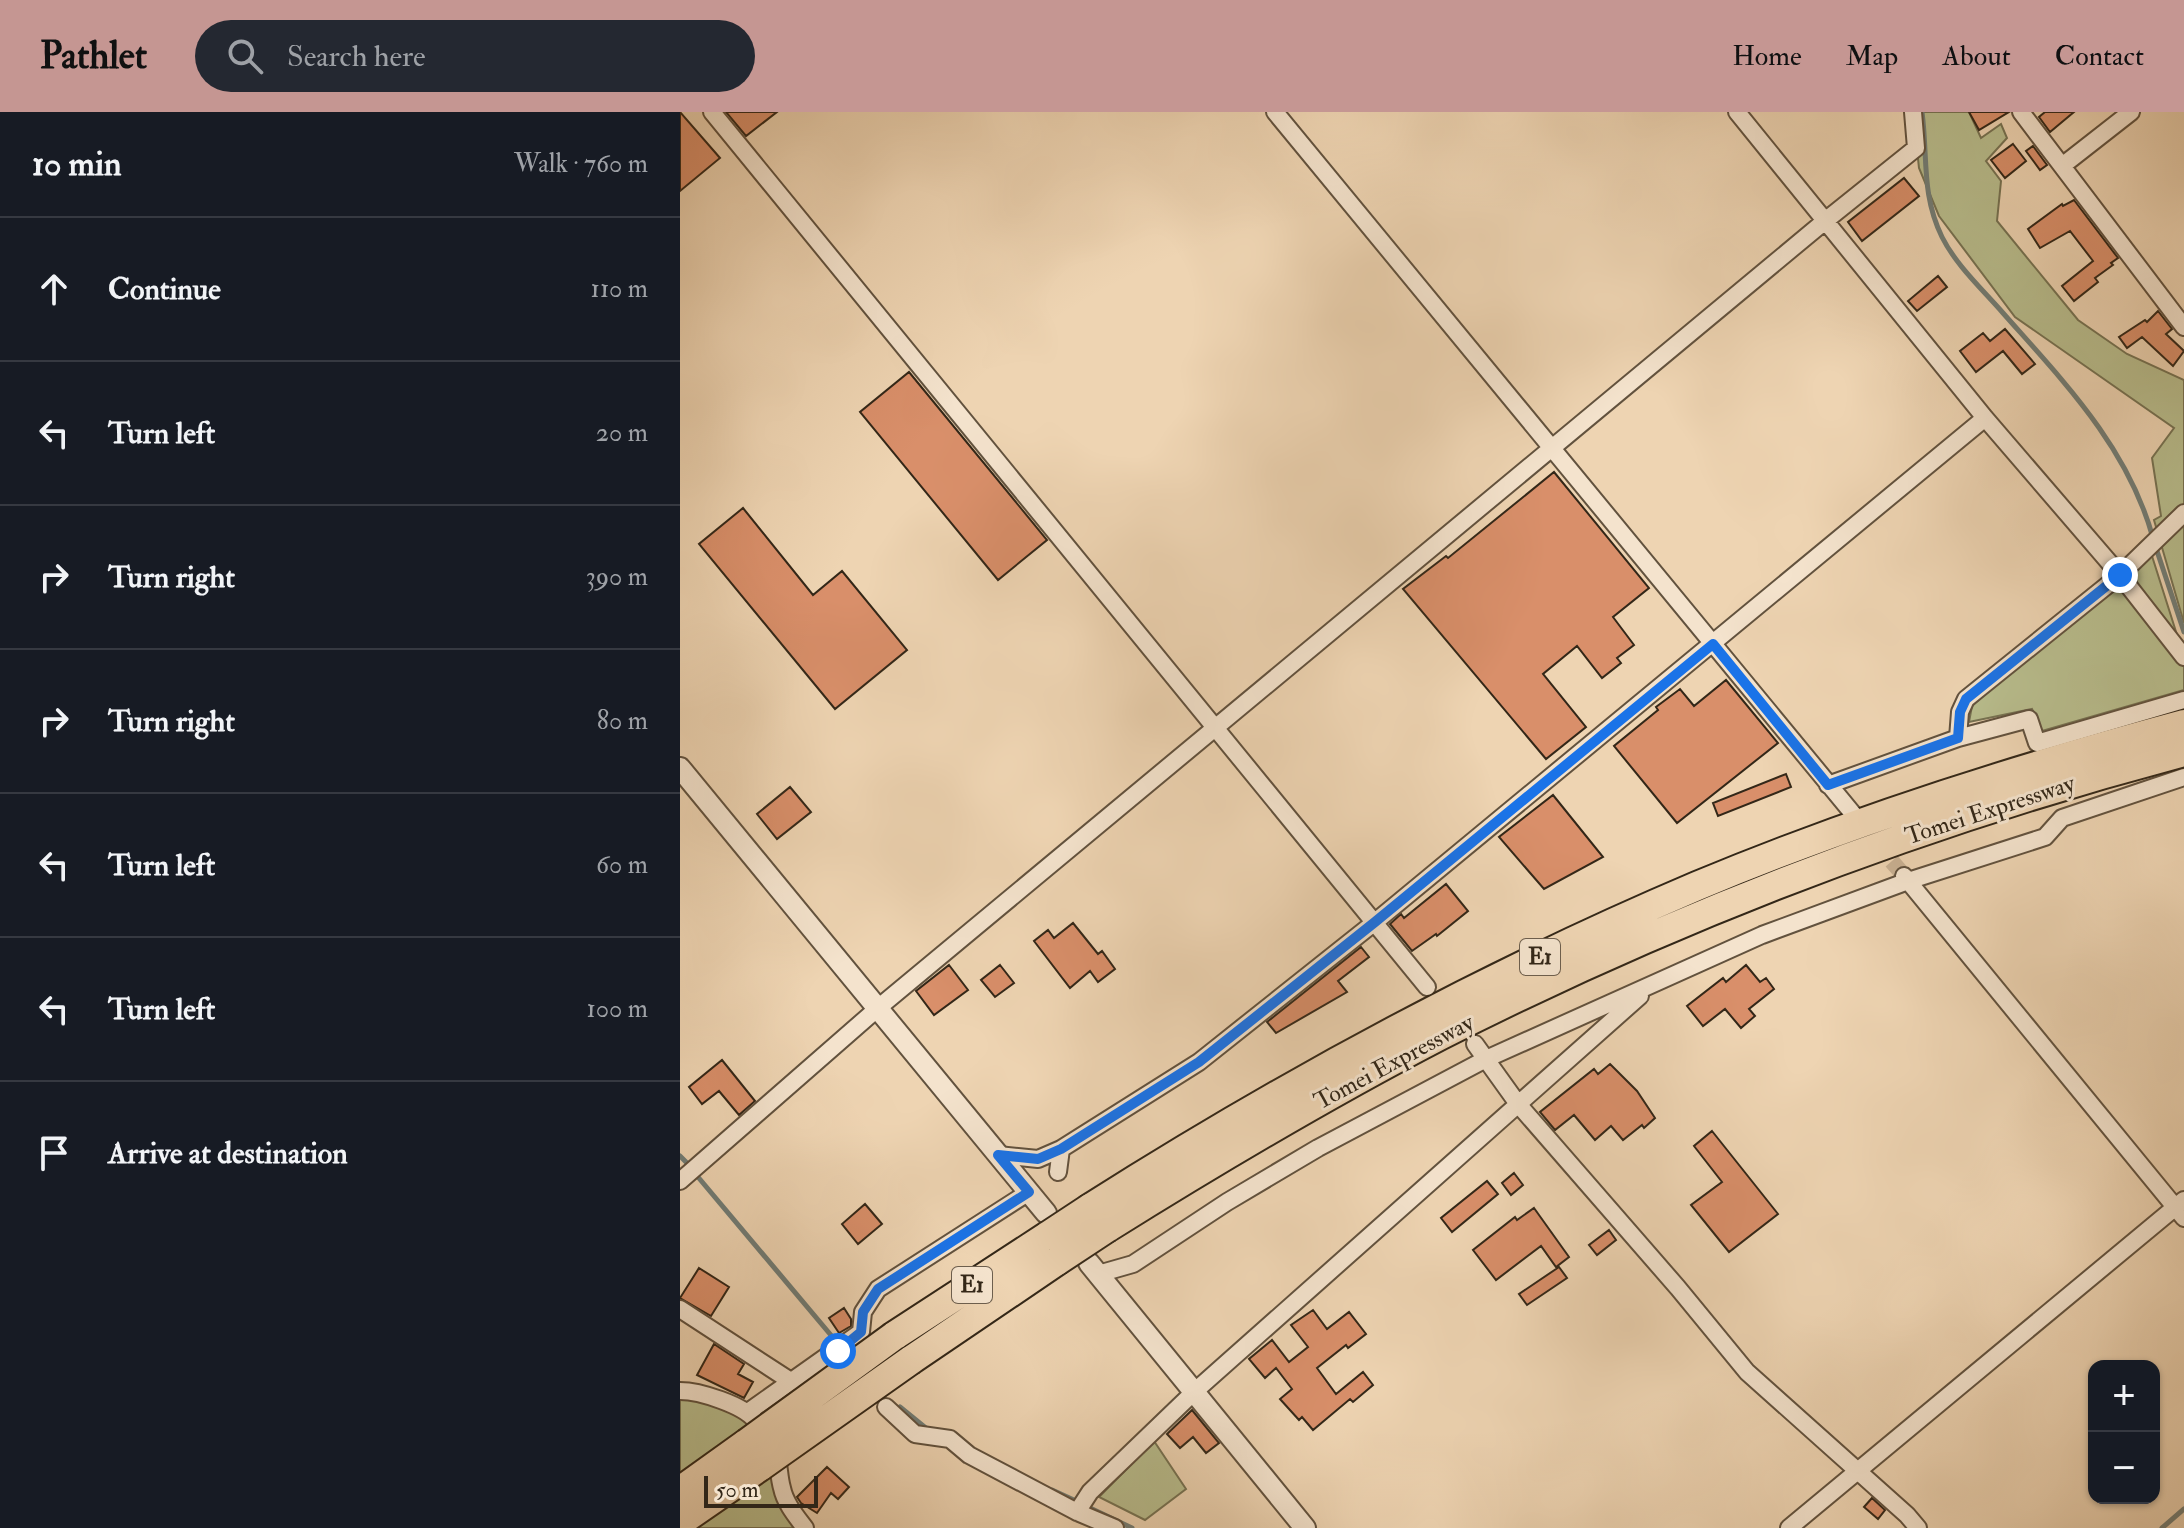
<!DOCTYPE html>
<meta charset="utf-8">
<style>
:root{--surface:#171b24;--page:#242831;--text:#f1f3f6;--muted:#9ea1a6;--line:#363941;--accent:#c59692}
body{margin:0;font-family:"IM FELL Double Pica",serif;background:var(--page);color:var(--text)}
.controls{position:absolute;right:24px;bottom:24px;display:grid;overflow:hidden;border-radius:16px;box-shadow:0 2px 6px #0004}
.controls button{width:72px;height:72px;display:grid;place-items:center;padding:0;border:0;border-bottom:2px solid var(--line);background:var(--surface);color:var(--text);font:40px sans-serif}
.scale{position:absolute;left:24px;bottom:20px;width:114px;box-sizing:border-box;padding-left:8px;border:4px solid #332718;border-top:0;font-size:22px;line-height:28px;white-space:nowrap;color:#332718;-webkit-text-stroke:6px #f4e3cd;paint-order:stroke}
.stop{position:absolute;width:24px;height:24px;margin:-18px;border:6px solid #1a73e8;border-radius:50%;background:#fff}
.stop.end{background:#1a73e8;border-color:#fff;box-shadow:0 2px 8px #0008}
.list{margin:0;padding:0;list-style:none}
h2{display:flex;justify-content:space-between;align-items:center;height:104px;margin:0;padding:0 32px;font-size:34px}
h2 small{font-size:26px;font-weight:400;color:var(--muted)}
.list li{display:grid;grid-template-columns:52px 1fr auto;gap:24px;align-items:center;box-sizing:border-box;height:144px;padding:0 32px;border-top:2px solid var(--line)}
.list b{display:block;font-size:30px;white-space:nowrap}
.list em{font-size:26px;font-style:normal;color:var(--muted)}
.icon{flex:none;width:44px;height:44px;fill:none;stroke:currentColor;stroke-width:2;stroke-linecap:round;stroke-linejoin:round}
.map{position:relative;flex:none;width:1504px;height:1416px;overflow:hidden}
header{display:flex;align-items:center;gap:48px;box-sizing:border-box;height:112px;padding:0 40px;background:var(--accent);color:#111}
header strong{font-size:38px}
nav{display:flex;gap:44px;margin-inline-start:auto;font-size:28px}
.search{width:560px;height:72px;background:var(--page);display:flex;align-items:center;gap:20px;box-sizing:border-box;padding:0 28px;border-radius:44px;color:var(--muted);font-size:30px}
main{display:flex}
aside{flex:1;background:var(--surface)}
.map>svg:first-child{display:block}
.green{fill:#b8bd8d;stroke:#767252;stroke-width:2}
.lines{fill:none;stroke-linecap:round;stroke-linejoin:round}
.stream{stroke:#727d76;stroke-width:5}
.building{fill:#d98f6a;stroke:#332718;stroke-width:2}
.minor-tunnel{stroke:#c9b193;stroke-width:16;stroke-dasharray:16 8;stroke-linecap:butt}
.minor-casing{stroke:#62523e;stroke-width:20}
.tertiary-casing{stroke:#62523e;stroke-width:24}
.motorway-casing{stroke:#332718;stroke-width:32}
.minor{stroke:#f4e3cd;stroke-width:16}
.tertiary{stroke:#f4e3cd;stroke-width:20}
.motorway{stroke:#eed4b2;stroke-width:28}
.motorway-bridge-casing{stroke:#332718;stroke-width:32;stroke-linecap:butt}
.motorway-bridge{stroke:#eed4b2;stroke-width:28}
.route{stroke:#1a73e8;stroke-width:10}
.labels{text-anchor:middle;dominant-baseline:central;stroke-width:6;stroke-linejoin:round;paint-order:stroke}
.shield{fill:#f4e3cd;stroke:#6d5f4e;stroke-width:2}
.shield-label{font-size:22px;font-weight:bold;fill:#332718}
.street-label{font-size:24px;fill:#332718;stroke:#f4e3cd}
</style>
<header>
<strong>Pathlet</strong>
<div class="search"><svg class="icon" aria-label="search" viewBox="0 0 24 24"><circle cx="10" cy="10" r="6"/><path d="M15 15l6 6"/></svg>Search here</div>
<nav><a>Home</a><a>Map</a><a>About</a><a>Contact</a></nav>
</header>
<main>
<aside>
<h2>10 min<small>Walk · 760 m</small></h2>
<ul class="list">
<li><svg class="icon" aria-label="ahead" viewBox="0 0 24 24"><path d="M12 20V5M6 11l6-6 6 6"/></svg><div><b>Continue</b></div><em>110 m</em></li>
<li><svg class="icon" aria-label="left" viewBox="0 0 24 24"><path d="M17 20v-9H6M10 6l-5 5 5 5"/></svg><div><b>Turn left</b></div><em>20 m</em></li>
<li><svg class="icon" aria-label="right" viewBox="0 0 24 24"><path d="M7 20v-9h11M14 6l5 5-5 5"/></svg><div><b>Turn right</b></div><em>390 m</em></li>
<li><svg class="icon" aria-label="right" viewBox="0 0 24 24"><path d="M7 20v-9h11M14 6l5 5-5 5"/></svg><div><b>Turn right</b></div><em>80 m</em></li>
<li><svg class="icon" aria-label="left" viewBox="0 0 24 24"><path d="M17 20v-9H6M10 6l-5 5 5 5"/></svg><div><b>Turn left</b></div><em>60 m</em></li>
<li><svg class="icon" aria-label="left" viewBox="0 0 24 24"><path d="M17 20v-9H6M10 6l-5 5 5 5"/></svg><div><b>Turn left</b></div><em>100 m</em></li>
<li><svg class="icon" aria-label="arrive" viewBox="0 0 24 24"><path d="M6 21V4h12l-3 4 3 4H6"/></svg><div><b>Arrive at destination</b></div></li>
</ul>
</aside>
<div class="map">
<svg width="1504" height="1416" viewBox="0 0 1504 1416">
<rect width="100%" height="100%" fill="#eed4b2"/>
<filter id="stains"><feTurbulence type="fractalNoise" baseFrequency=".0025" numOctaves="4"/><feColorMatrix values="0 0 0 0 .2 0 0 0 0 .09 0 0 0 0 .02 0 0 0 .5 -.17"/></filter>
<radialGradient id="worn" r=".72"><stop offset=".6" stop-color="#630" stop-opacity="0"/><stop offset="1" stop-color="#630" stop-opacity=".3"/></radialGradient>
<!-- green -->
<path class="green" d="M1233 0H1289L1301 26 1321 12 1327 26 1306 49 1321 69 1317 109 1398 208 1447 242 1504 268V511L1474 408 1481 404 1472 346 1494 316 1335 205 1259 104 1239 56Z
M1472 444 1504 545V578L1362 619 1352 597 1289 610 1292 594 1346 546Z
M0 1282 68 1300 106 1388 131 1416H0Z
M474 1329 506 1377 465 1408 419 1385Z"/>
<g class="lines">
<!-- stream -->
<path class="stream" d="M1242 0C1248 45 1241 82 1262 125 1276 153 1302 177 1323 201 1384 270 1448 335 1473 426
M1476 436 1504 520
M0 1044 7 1051
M18 1065 155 1228
M220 1295 247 1317
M372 1378 396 1389
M410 1396 452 1416
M1482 1416 1504 1397"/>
</g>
<!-- building -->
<path class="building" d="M0 0 40 46 0 79Z
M46 0H97L66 24Z
M1289 0H1329L1299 18Z
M1365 0H1394L1370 20 1359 5Z
M1333 32 1346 49 1325 66 1311 48Z
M1353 34 1367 53 1360 58 1346 39Z
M1224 66 1239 84 1182 129 1168 110Z
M1394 88 1438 146 1431 151 1433 153 1415 166 1418 170 1394 189 1382 174 1413 149 1390 119 1360 136 1348 117 1382 92 1383 94Z
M1258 164 1267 175 1237 199 1228 189Z
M1478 199 1492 217 1486 222 1504 239 1493 254 1462 225 1447 236 1439 225 1465 208 1467 210Z
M1325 217 1355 252 1342 262 1323 239 1296 260 1280 239 1303 221 1310 229Z
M229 260 367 428 318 468 180 300Z
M874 360 969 476 933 505 954 533 937 546 941 551 922 566 897 534 863 562 906 615 866 647 723 477 766 444 768 446Z
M63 396 133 483 162 459 227 538 155 597 19 432Z
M1046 568 1098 631 997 711 934 634 978 598 976 595 1000 577 1014 594Z
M1106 662 1111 675 1038 704 1033 691Z
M110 675 131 700 97 727 77 702Z
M873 683 923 745 864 777 819 725Z
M766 772 788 799 757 824 756 822 732 839 710 812 721 802 724 806Z
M393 811 418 842 422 839 435 857 418 870 410 859 390 876 354 829 368 818 374 826Z
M681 835 689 845 658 869 667 880 596 921 587 910Z
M269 853 288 878 254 903 236 879Z
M320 853 334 871 315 885 301 868Z
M1066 853 1080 870 1086 866 1094 877 1069 897 1075 904 1061 916 1045 897 1023 914 1007 894 1043 866 1046 870Z
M42 948 75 989 59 1003 39 979 22 992 9 975Z
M930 952 957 979 975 1006 964 1016 962 1013 943 1028 931 1014 915 1028 894 1003 875 1018 860 1000 914 957 918 962Z
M1032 1019 1098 1102 1049 1140 1011 1093 1042 1070 1014 1034Z
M834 1061 843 1073 831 1083 822 1071Z
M807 1069 818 1082 772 1120 761 1106Z
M185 1092 202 1112 178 1132 162 1112Z
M854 1096 889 1145 876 1155 861 1134 816 1168 793 1138 835 1105 837 1108Z
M929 1118 936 1128 917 1143 909 1133Z
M879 1155 887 1166 847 1193 839 1182Z
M19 1156 49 1175 31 1204 0 1186Z
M164 1196 171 1207V1214L159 1221 149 1206Z
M633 1198 647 1217 669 1200 686 1222 668 1236 666 1233 637 1256 656 1282 683 1260 693 1273 673 1290 670 1287 633 1318 622 1305 619 1308 600 1287 612 1277 596 1256 585 1266 569 1247 592 1228 609 1250 628 1235 611 1213Z
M34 1232 64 1252 58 1262 73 1270 64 1286 17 1263Z
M512 1298 539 1331 526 1341 513 1325 500 1336 487 1322Z
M147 1355 169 1375 158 1387 151 1381 137 1401 121 1391 117 1385Z
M1192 1386 1205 1398 1198 1407 1184 1395Z"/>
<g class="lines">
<!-- minor-tunnel -->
<path class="minor-tunnel" d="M1196 731 1221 760"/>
<defs>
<path id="minor" d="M32 0 747 875
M595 0 1174 703
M1057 0 1305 306 1440 463 1504 545
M1341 0 1504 215
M1382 54 1451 0
M1278 626 1280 600 1286 587 1440 463 1504 401
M1148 673 1278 626 1349 607 1357 631 1504 588
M1224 764 1504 1106
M795 932 838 992 998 1176 1067 1260 1227 1403 1238 1416
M318 1043 358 1047 381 1037 519 950 695 810 1305 306
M378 1060 381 1037
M0 1069 198 896 1145 109 1236 36 1233 0
M418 1162 453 1152 547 1090 638 1036 806 947 1082 823 1228 769 1365 725 1382 706 1504 665
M0 1197 112 1270
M0 1279C20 1279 63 1293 75 1308
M206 1295 235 1322 270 1327 289 1343 397 1400 435 1416
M68 1300 181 1220 183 1200 198 1177 349 1080
M94 1337C100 1351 98 1362 102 1376 105 1391 116 1404 125 1416
M397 1400 410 1380 514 1280 960 884
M1109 1416 1504 1088"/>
<path id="tertiary" d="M0 656 366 1101
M409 1151 625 1416"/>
<path id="motorway" d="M410 1096C604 973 805 864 1017 774 1175 708 1339 656 1504 612
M427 1116C536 1048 647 982 761 923 998 803 1247 708 1504 640
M214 1224 369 1123
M231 1248 377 1149
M0 1379 67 1331
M0 1410 81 1354"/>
</defs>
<!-- minor casing -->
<use href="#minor" class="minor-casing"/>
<!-- tertiary casing -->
<use href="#tertiary" class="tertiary-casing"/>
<!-- motorway casing -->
<use href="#motorway" class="motorway-casing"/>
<!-- minor -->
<use href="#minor" class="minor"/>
<!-- tertiary -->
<use href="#tertiary" class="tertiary"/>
<!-- motorway -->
<use href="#motorway" class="motorway"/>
<defs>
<path id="motorway-bridge" d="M369 1123 410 1096
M377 1149 427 1116
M67 1331 214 1224
M81 1354 231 1248"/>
</defs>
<!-- motorway-bridge casing -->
<use href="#motorway-bridge" class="motorway-bridge-casing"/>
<!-- motorway-bridge -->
<use href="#motorway-bridge" class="motorway-bridge"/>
</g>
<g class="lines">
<!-- route -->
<path class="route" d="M158 1239 181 1220 183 1200 198 1177 349 1080 318 1043 358 1047 381 1037 519 950 695 810 1033 532 1148 673 1278 626 1280 600 1286 587 1440 463"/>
</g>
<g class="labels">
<!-- shield labels -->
<g class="shield">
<rect x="840" y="827" width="40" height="36" rx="6"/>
<rect x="272" y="1155" width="40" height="36" rx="6"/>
</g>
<g class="shield-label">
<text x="860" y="845">E1</text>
<text x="292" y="1173">E1</text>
</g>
<!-- street labels -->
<g class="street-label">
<text transform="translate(1310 698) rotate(-18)">Tomei Expressway</text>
<text transform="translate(714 950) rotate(-28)">Tomei Expressway</text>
</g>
</g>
<rect width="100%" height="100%" filter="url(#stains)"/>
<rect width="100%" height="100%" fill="url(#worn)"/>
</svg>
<div class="controls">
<button>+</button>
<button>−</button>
</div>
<div class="scale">50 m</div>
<div class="stop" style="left:158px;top:1239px"></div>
<div class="stop end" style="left:1440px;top:463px"></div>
</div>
</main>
